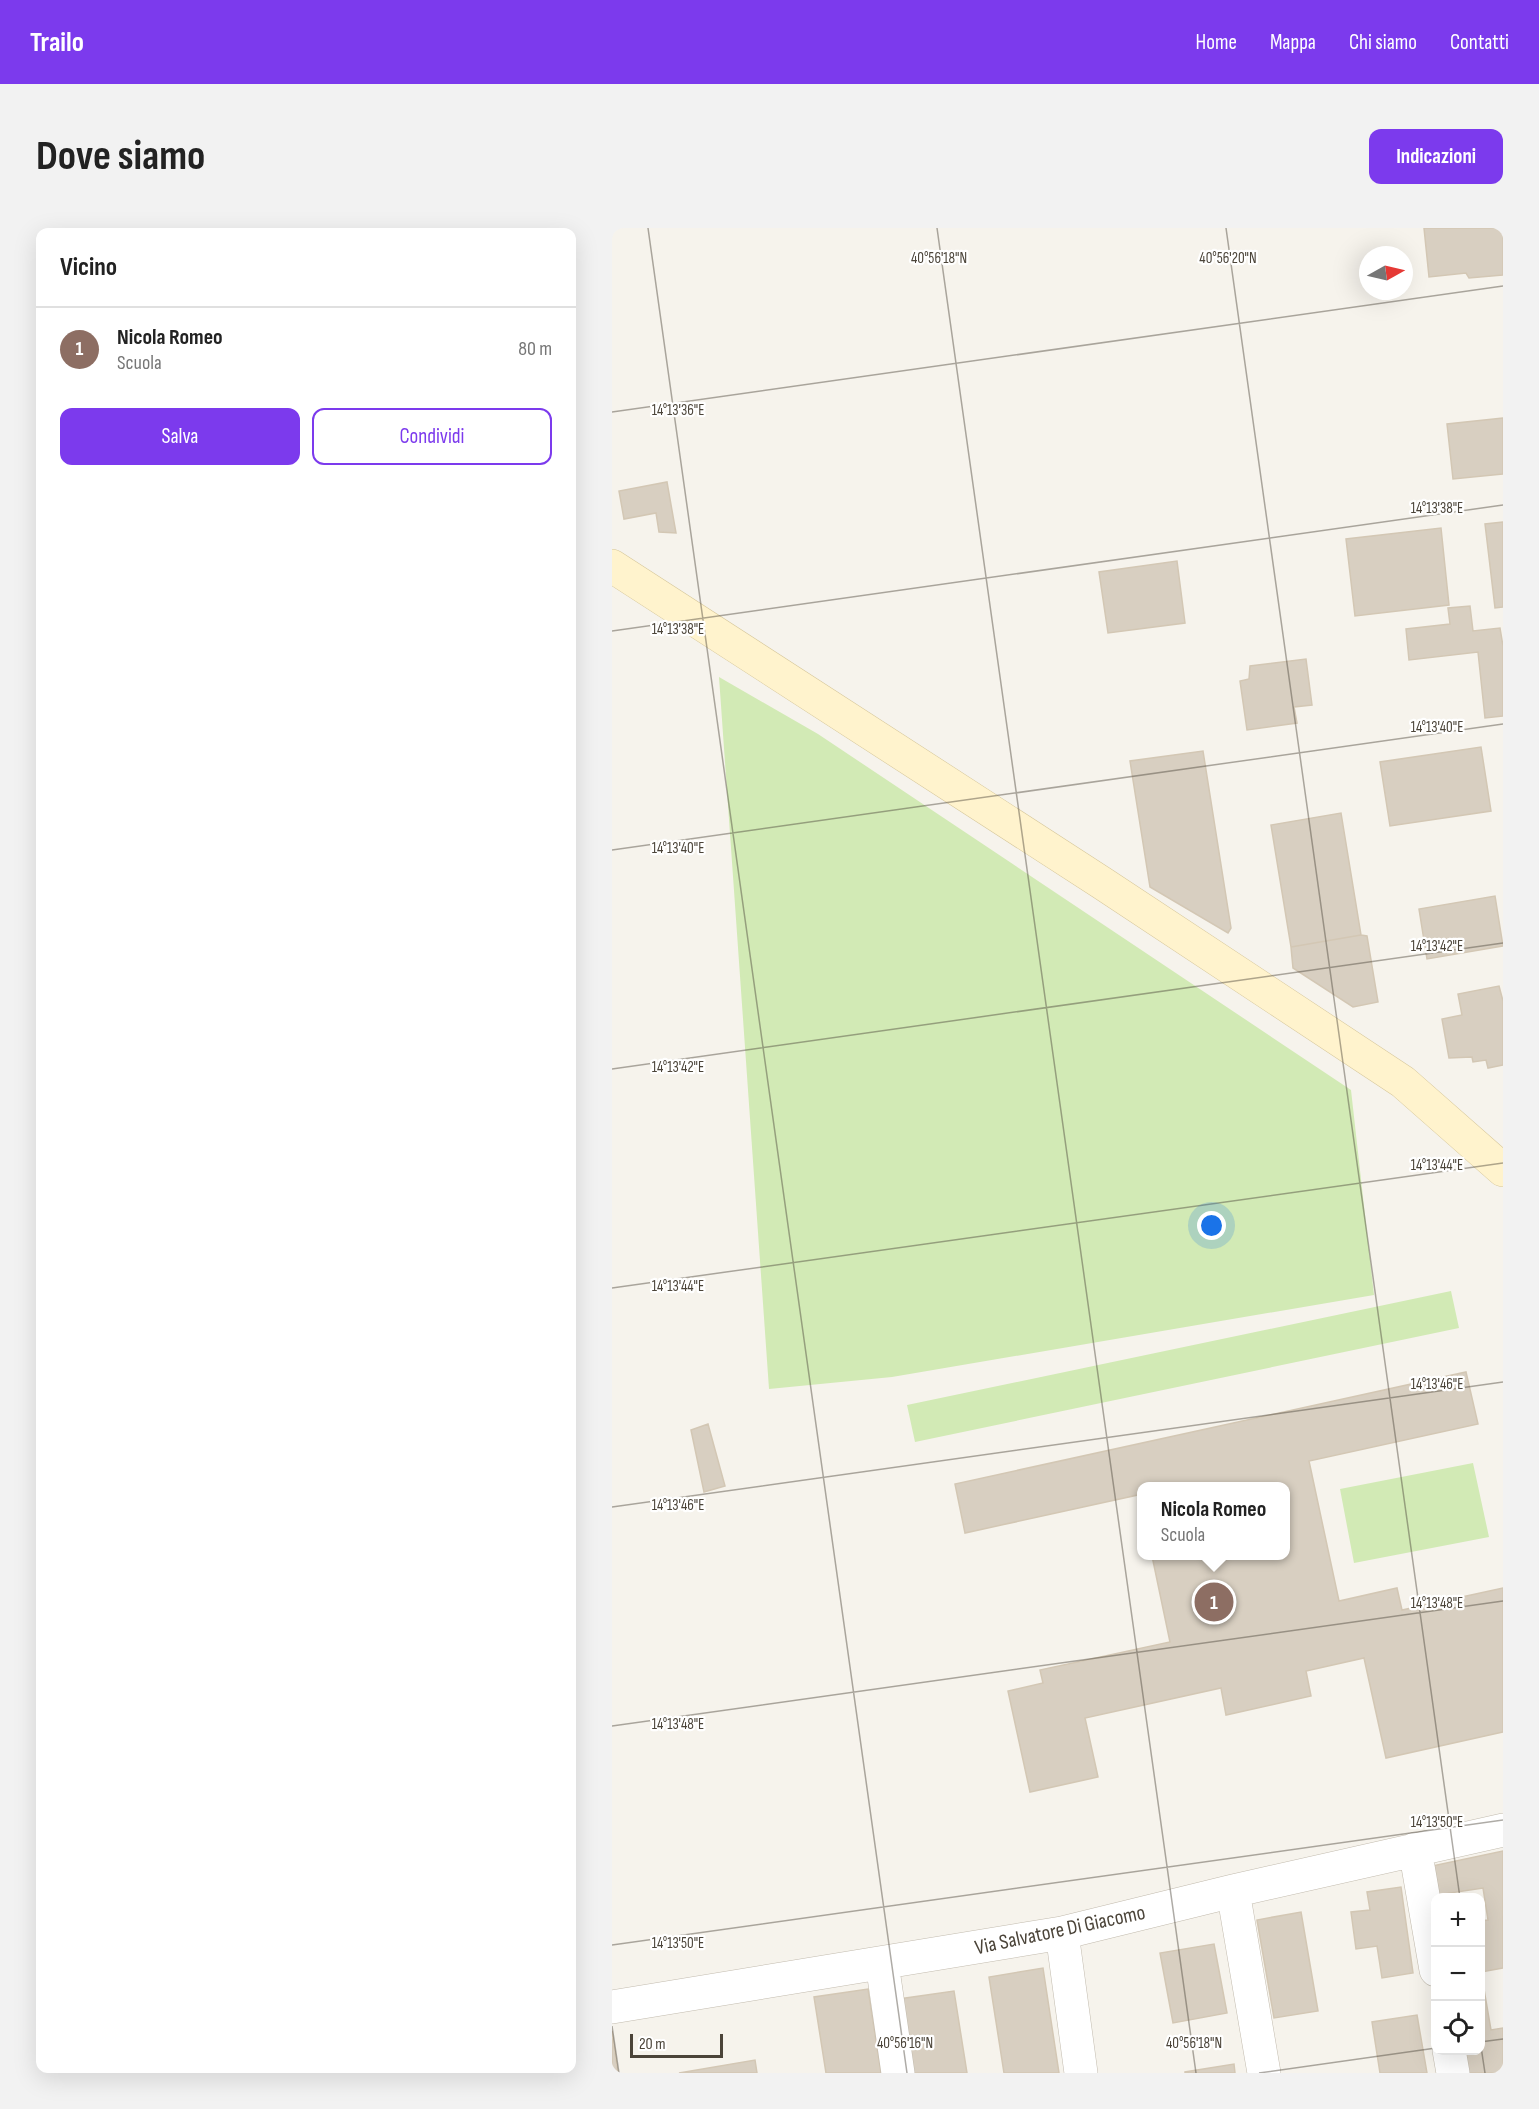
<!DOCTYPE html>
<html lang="it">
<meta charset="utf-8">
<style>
:root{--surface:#fff;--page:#f2f2f2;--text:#222;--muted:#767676;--line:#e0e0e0;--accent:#7c3aed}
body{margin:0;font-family:"Sofia Sans Condensed",sans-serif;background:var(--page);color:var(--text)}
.controls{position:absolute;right:18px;bottom:18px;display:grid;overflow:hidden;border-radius:12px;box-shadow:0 6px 24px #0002}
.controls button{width:54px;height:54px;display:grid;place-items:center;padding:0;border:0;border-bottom:2px solid var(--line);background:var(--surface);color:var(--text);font:30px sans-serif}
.compass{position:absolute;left:747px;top:18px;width:54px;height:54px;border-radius:50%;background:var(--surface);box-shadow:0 6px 24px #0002;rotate:82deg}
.scale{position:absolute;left:18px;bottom:15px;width:93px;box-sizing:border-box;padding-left:6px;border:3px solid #4b4439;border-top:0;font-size:16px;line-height:21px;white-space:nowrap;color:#4b4439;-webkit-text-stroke:4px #fff;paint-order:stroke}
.you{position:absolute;left:600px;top:998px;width:21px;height:21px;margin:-15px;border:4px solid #fff;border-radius:50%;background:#1a73e8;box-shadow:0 0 0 9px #1a73e833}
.badge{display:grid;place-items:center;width:39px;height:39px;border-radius:50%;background:var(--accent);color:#fff;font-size:20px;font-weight:700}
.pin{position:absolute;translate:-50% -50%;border:3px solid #fff;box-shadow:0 2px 6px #0006}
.popup{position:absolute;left:525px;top:1254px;width:153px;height:78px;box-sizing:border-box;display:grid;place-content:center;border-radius:12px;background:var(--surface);filter:drop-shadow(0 2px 4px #0005);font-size:20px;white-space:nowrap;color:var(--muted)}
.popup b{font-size:22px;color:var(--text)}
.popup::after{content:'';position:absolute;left:50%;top:100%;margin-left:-12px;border:12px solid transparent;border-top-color:var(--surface)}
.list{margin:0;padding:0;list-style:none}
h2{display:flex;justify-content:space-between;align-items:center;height:78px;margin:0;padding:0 24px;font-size:26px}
h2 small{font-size:20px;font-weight:400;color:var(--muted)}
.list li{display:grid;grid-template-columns:39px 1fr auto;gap:18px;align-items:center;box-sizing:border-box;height:84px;padding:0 24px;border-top:2px solid var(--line)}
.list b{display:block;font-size:22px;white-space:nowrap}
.list p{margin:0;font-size:20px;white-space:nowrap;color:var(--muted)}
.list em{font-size:20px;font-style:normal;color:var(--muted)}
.actions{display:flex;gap:12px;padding:18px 24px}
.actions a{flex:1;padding:14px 0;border:2px solid var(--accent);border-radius:12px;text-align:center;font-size:21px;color:var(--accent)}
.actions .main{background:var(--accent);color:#fff}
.icon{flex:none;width:33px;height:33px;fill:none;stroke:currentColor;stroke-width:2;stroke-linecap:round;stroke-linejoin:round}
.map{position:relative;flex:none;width:891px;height:1845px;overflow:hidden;border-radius:12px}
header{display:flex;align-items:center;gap:36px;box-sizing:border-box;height:84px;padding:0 30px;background:var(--accent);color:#fff}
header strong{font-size:28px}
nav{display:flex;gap:33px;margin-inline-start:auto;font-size:21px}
.intro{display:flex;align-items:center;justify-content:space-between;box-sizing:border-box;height:144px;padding:0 36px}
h1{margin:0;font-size:42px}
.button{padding:15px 27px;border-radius:12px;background:var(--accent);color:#fff;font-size:21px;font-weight:700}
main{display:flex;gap:36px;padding:0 36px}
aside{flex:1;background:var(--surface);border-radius:12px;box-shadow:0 6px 24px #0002}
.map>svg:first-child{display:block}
.green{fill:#d2eab5}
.building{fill:#d8cfc1;stroke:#d3c7b4;stroke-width:1.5}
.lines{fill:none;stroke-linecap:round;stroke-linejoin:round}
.street-casing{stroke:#c2bbae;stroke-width:34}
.secondary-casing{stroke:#d6c79b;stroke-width:34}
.street{stroke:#fff;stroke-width:33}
.secondary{stroke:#fff3cd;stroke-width:33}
.ticks{fill:none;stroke:#4b4439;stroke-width:1.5;stroke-opacity:0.45}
.labels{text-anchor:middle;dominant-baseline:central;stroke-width:4.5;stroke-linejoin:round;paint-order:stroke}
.street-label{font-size:21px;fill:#4b4439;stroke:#fff}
.ticks-label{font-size:15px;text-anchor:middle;fill:#4b4439;stroke:#fff;stroke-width:4.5;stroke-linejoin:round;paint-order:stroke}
</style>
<header>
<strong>Trailo</strong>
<nav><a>Home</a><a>Mappa</a><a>Chi siamo</a><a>Contatti</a></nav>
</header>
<div class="intro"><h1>Dove siamo</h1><a class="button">Indicazioni</a></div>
<main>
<aside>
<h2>Vicino<small></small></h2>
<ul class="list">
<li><span class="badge" style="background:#8d6e63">1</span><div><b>Nicola Romeo</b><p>Scuola</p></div><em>80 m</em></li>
</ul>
<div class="actions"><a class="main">Salva</a><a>Condividi</a></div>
</aside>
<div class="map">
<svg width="891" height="1845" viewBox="0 0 891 1845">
<rect width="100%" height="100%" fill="#f6f3ec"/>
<!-- green -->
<path class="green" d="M107 449 206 506 739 862 762 1067 280 1149 157 1161Z
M839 1063 847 1100 303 1214 295 1177Z
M861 1235 877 1309 742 1335 728 1261Z"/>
<!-- building -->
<path class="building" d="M812 0H891V47L857 50 854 45 817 49Z
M891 190V246L841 251 835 196Z
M55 254 64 305 47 304 44 285 12 291 7 263Z
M891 294V379L883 380 873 296Z
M829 300 837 377 743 388 734 311Z
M565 333 573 395 496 405 487 344Z
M858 378 861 403 888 400 891 418V488L873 490 866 424 797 432 794 401 838 396 836 380Z
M694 431 700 477 682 479 685 495 635 502 628 453 637 451 638 438Z
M869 519 879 583 778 598 768 534Z
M591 523 619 700 616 705 538 659 518 533Z
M729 585 749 707 679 719 659 597Z
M883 668 891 718 815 731 807 681Z
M749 707 755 708 766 774 741 779 681 740 679 719Z
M887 758 891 773V837L876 840 874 832 861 834 860 829 837 830 830 791 850 787 846 766Z
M854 1144 866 1196 697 1233 727 1373 785 1360 790 1382 891 1360V1504L774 1530 752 1430 694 1443 699 1468 614 1487 609 1460 473 1490 486 1549 418 1564 396 1463 431 1455 428 1442 558 1414 540 1328H674V1258H530V1284L526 1267 353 1305 343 1256Z
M96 1196 113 1258 92 1264 79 1202Z
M891 1623V1740L869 1744 879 1802 891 1800V1845H854L850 1822H868V1693L876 1692 871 1660 825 1667 820 1638Z
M789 1659 801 1745 770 1750 765 1718 744 1721 739 1684 758 1682 755 1664Z
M689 1684 706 1783 662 1790 645 1692Z
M602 1716 615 1785 561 1795 548 1725Z
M431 1740 447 1845H392L377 1749Z
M256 1761 269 1845H214L202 1769Z
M342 1763 355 1845H299L287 1771Z
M805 1787 815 1845H768L760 1794Z
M0 1803 6 1845H0Z
M143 1832 145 1845H67Z
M622 1836 623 1845H573V1844Z"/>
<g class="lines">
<defs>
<path id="street" d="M803 1621 824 1742
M621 1663 652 1845
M450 1705 469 1845
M270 1735 286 1845
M0 1779 450 1705 621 1663 891 1602
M837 1822 841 1845"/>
<path id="secondary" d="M0 338 490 655 791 854 891 942"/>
</defs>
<!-- street casing -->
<use href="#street" class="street-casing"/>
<!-- secondary casing -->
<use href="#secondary" class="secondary-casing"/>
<!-- street -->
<use href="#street" class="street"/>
<!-- secondary -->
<use href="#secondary" class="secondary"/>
</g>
<!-- ticks -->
<path class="ticks" d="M36 0 295 1845M325 0 584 1845M614 0 848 1670M0 184 891 58M0 403 891 277M0 622 891 496M0 841 891 715M0 1060 891 935M0 1279 891 1154M0 1498 891 1373M0 1717 891 1592M0 1798 7 1845M868 1812 873 1845M868 1814 891 1811M647 1845 824 1820"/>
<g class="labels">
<!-- street labels -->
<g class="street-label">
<text transform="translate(448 1702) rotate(-12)">Via Salvatore Di Giacomo</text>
</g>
</g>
<g class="ticks-label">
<text x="327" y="35">40°56'18"N</text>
<text x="616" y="35">40°56'20"N</text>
<text x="66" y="187">14°13'36"E</text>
<text x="825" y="285">14°13'38"E</text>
<text x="66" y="406">14°13'38"E</text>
<text x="825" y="504">14°13'40"E</text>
<text x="66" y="625">14°13'40"E</text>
<text x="825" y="723">14°13'42"E</text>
<text x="66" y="844">14°13'42"E</text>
<text x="825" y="942">14°13'44"E</text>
<text x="66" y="1063">14°13'44"E</text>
<text x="825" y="1161">14°13'46"E</text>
<text x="66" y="1282">14°13'46"E</text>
<text x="825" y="1380">14°13'48"E</text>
<text x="66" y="1501">14°13'48"E</text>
<text x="825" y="1599">14°13'50"E</text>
<text x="66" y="1720">14°13'50"E</text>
<text x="293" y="1820">40°56'16"N</text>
<text x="582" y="1820">40°56'18"N</text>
</g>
</svg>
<div class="controls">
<button>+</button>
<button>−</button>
<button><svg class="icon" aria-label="locate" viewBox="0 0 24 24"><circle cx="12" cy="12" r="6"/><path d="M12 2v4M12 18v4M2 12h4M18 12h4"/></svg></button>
</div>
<svg class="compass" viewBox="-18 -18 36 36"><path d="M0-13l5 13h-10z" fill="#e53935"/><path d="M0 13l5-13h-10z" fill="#767676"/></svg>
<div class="scale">20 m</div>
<div class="you"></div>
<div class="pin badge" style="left:602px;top:1374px;background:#8d6e63">1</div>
<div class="popup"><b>Nicola Romeo</b>Scuola</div>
</div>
</main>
